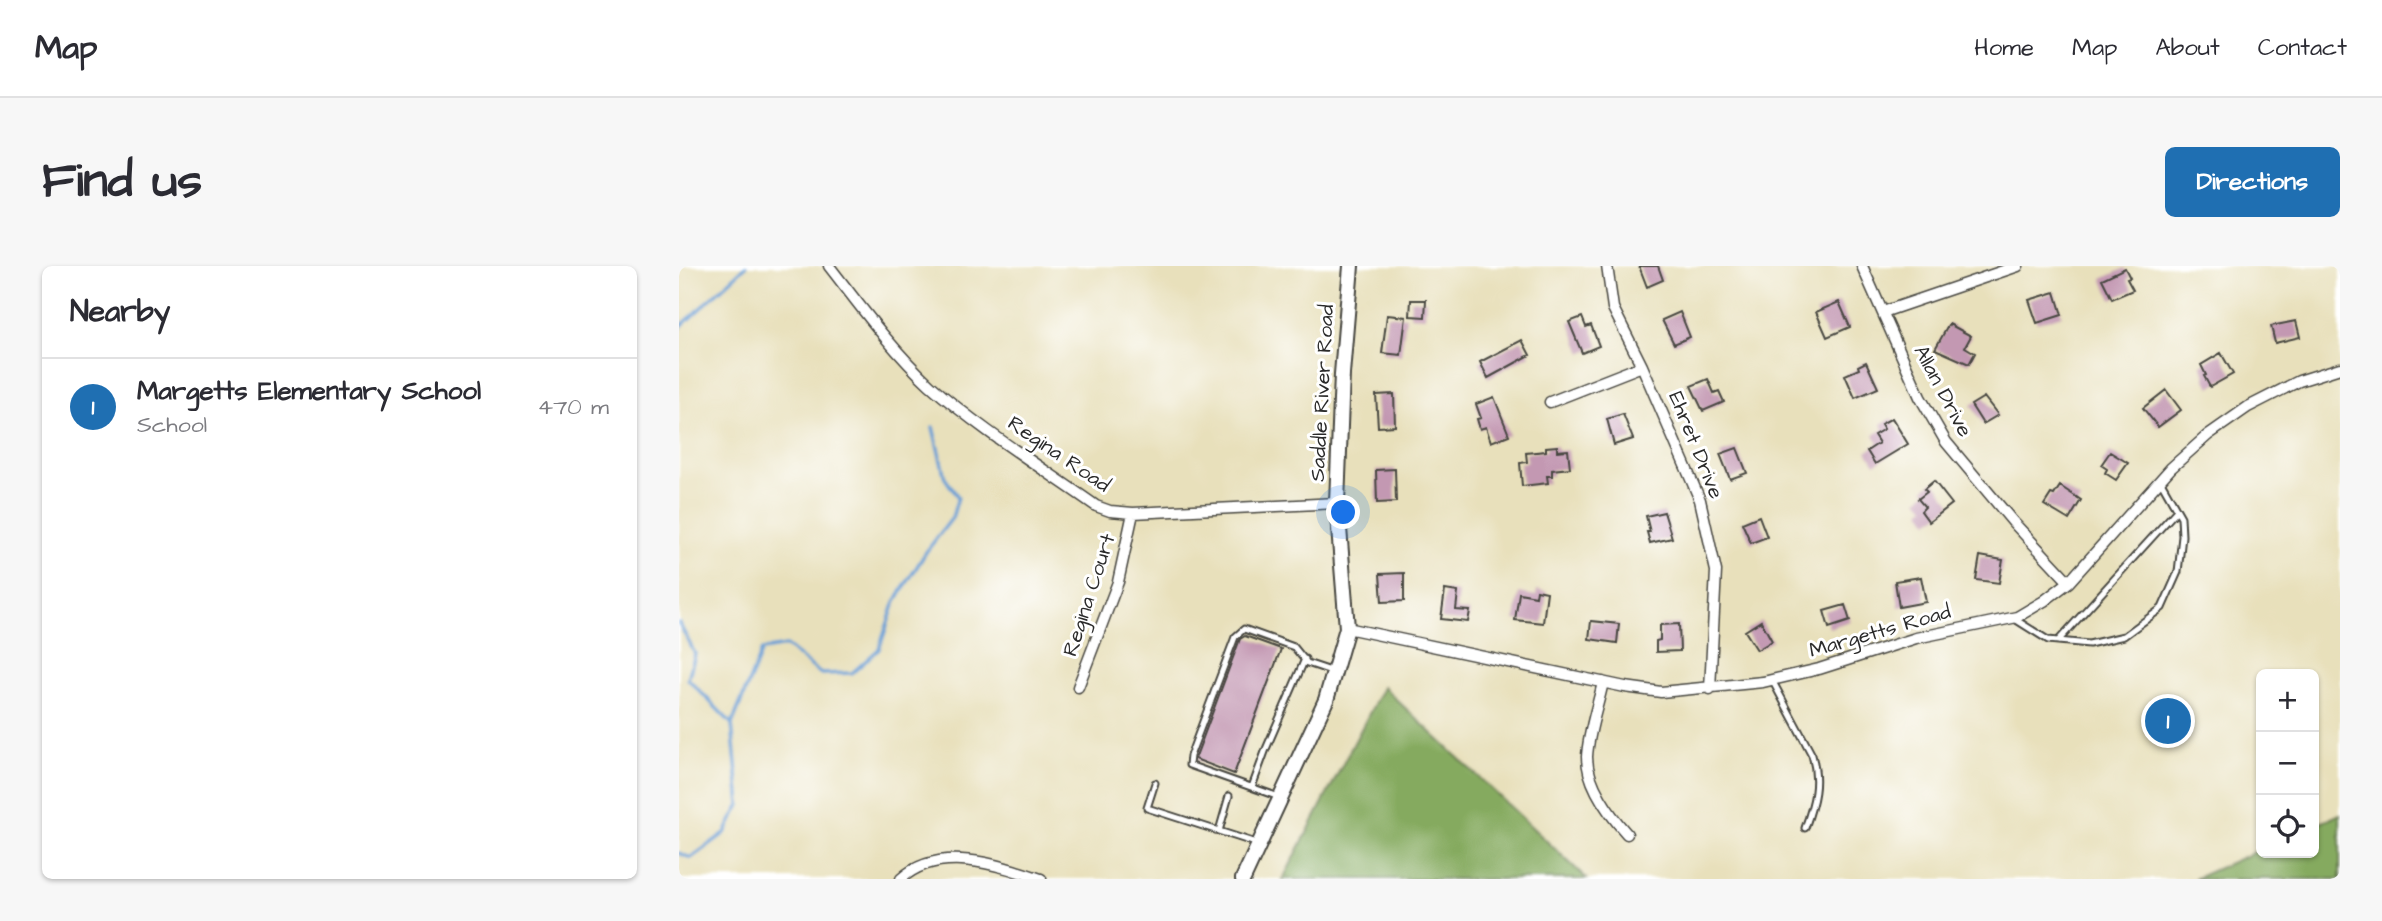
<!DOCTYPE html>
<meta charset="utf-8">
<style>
:root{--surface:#fff;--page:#f7f7f7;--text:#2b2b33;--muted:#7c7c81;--line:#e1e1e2;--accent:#1f6fb2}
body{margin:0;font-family:"Architects Daughter",sans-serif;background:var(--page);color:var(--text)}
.controls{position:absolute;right:21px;bottom:21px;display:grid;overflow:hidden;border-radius:10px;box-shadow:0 2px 5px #0004}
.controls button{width:63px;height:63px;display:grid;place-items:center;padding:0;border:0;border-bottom:2px solid var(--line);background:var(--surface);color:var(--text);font:35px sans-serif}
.you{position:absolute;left:665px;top:247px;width:24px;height:24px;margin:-18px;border:5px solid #fff;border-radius:50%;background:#1a73e8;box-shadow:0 0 0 10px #1a73e833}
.badge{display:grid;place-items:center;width:46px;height:46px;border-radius:50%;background:var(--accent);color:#fff;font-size:23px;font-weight:700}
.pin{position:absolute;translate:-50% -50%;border:4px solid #fff;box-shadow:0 2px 7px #0006}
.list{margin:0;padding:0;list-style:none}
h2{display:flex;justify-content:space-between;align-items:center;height:91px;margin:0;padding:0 28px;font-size:30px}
h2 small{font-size:23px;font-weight:400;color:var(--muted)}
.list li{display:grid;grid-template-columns:46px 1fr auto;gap:21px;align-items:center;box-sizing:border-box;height:98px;padding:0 28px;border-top:2px solid var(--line)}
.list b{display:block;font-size:26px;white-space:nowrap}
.list p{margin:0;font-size:23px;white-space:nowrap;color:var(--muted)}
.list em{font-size:23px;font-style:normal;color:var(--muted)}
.icon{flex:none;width:38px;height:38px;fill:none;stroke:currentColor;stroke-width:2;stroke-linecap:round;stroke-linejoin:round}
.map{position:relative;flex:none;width:1661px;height:613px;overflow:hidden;border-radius:10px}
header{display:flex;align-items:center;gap:42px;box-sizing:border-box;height:98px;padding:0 35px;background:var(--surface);border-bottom:2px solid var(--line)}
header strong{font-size:33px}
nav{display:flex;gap:38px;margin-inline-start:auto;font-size:24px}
.intro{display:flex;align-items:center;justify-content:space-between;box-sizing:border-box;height:168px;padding:0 42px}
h1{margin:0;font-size:49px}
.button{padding:18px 32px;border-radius:10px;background:var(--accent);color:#fff;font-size:24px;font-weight:700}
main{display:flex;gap:42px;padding:0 42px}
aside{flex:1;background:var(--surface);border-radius:10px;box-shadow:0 2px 5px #0004}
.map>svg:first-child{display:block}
.forest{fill:#85aa5f;stroke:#586a45;stroke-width:2}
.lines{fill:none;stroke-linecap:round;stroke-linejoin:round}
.stream{stroke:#689ed5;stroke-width:3.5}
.building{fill:#c398b2}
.lane-casing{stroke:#474641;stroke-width:9}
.street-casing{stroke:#474641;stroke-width:13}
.secondary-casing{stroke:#474641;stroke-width:18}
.lane{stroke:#fff;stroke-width:5}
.street{stroke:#fff;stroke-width:10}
.secondary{stroke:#fff;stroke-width:14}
.labels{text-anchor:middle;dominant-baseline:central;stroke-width:6;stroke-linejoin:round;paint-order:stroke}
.street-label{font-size:21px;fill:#2b2b2b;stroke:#fff}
</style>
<header>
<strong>Map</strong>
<nav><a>Home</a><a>Map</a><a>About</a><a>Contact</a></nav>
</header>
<div class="intro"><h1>Find us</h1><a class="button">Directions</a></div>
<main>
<aside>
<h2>Nearby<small></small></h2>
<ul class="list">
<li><span class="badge">1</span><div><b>Margetts Elementary School</b><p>School</p></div><em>470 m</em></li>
</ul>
</aside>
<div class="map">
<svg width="1661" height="613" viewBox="0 0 1661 613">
<rect width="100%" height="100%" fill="#fff"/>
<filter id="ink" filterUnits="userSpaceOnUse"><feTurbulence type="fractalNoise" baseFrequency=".0143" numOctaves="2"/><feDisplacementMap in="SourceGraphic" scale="14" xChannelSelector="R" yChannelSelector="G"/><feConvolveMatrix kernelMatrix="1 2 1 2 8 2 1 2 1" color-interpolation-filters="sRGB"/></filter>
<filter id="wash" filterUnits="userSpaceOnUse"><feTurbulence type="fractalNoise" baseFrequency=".00686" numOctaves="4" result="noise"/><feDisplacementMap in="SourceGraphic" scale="28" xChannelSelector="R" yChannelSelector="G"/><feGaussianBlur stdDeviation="1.57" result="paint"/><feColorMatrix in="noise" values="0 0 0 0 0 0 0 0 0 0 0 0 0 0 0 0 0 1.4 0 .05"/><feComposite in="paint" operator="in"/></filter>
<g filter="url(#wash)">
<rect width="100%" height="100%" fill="#e8e0bb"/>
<!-- forest -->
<path class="forest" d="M704 421 908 613H604Z
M1661 548V613H1515L1582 583V587H1635V560Z"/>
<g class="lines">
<!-- stream -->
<path class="stream" d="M0 62 67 0
M0 357 16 388 9 413 53 458 61 539 46 567 12 592 0 587
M53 458 83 384 107 380 142 408 173 407 200 383 216 336 247 286 273 252 279 231 266 212 254 161"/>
</g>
<g id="blocks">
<!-- building -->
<path class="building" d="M960 0H979L984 14 968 21Z
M1446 2 1451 12 1448 13 1454 24 1433 33 1423 13Z
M1376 26 1383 49 1358 57 1350 34Z
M732 34H747L746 51 731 50Z
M1160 36 1171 61 1148 71 1137 46Z
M1001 46 1011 71 995 78 983 54Z
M708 49 727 51 722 89 703 87Z
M903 51 907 61 912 59 920 80 903 87 890 56Z
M1617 55 1621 71 1596 77 1592 60Z
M1270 58 1292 70 1286 81 1296 87 1290 98 1256 83Z
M843 74 851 89 809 112 801 96Z
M1542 87 1554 108 1531 121 1525 110 1527 109 1522 99Z
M1187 96 1199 122 1176 132 1166 109 1180 103 1179 100Z
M1029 113 1035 127 1040 125 1045 136 1024 145 1012 120Z
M1487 124 1502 144 1479 161 1464 142Z
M715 128 716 160 699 161 697 129Z
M815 131 830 169 812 176 807 161 801 163 798 153 802 152 797 138Z
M1305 131 1319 149 1304 158 1292 139Z
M944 148 954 173 935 179 928 153Z
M1213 152 1229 178 1196 198 1188 185 1200 177 1195 169 1205 163 1202 158Z
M878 180V185L889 184 891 202 873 204V210H868L869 217 843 220 841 197 848 196 847 187 867 185V181Z
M1058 182 1068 207 1051 213 1041 188Z
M1431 186 1449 197 1437 214 1426 207 1428 203 1422 199Z
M716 203 717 236 698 237 697 204Z
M1255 215 1273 238 1250 256 1242 245 1246 241 1239 233 1248 226 1245 223Z
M1381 220 1402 234 1390 254 1365 239 1372 228 1375 229Z
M985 246 993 272 971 277 968 266H971L967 250Z
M1080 250 1088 271 1072 277 1063 257Z
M1301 290 1324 294 1320 317 1297 314Z
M725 307V335L703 336 701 308Z
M1242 311 1247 336 1220 341 1216 315Z
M766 324 779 326 777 344 791 345 789 356 762 353Z
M858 324 868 326 864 357 836 354 840 327 857 330Z
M1166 339 1171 355 1150 362 1145 345Z
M912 355 940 358 938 377 910 373Z
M1082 355 1093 375 1078 384 1066 365Z
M1000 358 1001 385 977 386V375L981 374V359Z
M566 370 602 383 555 508 516 493 561 373Z"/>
</g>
</g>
<g filter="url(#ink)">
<use href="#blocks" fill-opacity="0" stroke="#474641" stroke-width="2"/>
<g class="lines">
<defs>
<path id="lane" d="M1334 352 1369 374 1410 378 1445 370 1483 342 1499 306 1503 270 1502 251 1481 214
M1379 375 1498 244
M1093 414 1133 489C1141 516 1135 537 1126 562
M476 517 468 542 580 578
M573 521 587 483 626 393
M600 531 510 499 511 490 556 371 565 363 615 381 628 397 655 406
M540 565 550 530"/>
<path id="street" d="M150 0C182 41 213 84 251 119 302 164 362 201 417 240L431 245 454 247 658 237
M928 0 934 42 963 100 1021 234 1037 305 1031 423
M1183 0 1241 131 1267 176 1334 256 1390 316
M1204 46 1339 0
M871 136 963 100
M668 362 946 421 982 426 1084 416 1140 403 1237 372 1338 351 1365 335 1390 316 1492 202 1529 169 1569 141 1620 115 1661 102
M924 416C919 440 909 467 908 491 908 518 931 549 948 568
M399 421 439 316 454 247
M222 613C260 578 320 599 362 613"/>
<path id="secondary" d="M564 613 647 434 668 362 658 237 663 108 672 0"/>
</defs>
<!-- lane casing -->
<use href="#lane" class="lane-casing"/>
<!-- street casing -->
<use href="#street" class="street-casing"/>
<!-- secondary casing -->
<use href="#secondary" class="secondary-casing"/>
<!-- lane -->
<use href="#lane" class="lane"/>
<!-- street -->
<use href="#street" class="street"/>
<!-- secondary -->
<use href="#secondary" class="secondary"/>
</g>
</g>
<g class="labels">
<!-- street labels -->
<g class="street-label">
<text transform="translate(1264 125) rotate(62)">Allan Drive</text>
<text transform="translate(643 127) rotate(-87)">Saddle River Road</text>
<text transform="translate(1017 179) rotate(68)">Ehret Drive</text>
<text transform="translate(380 188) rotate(34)">Regina Road</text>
<text transform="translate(410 329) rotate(-72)">Regina Court</text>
<text transform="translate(1201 365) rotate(-16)">Margetts Road</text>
</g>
</g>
</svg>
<div class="controls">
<button>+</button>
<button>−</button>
<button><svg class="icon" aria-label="locate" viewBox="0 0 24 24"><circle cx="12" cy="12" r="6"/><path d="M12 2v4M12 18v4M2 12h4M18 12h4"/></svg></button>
</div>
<div class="you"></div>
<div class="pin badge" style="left:1489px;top:455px">1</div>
</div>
</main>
